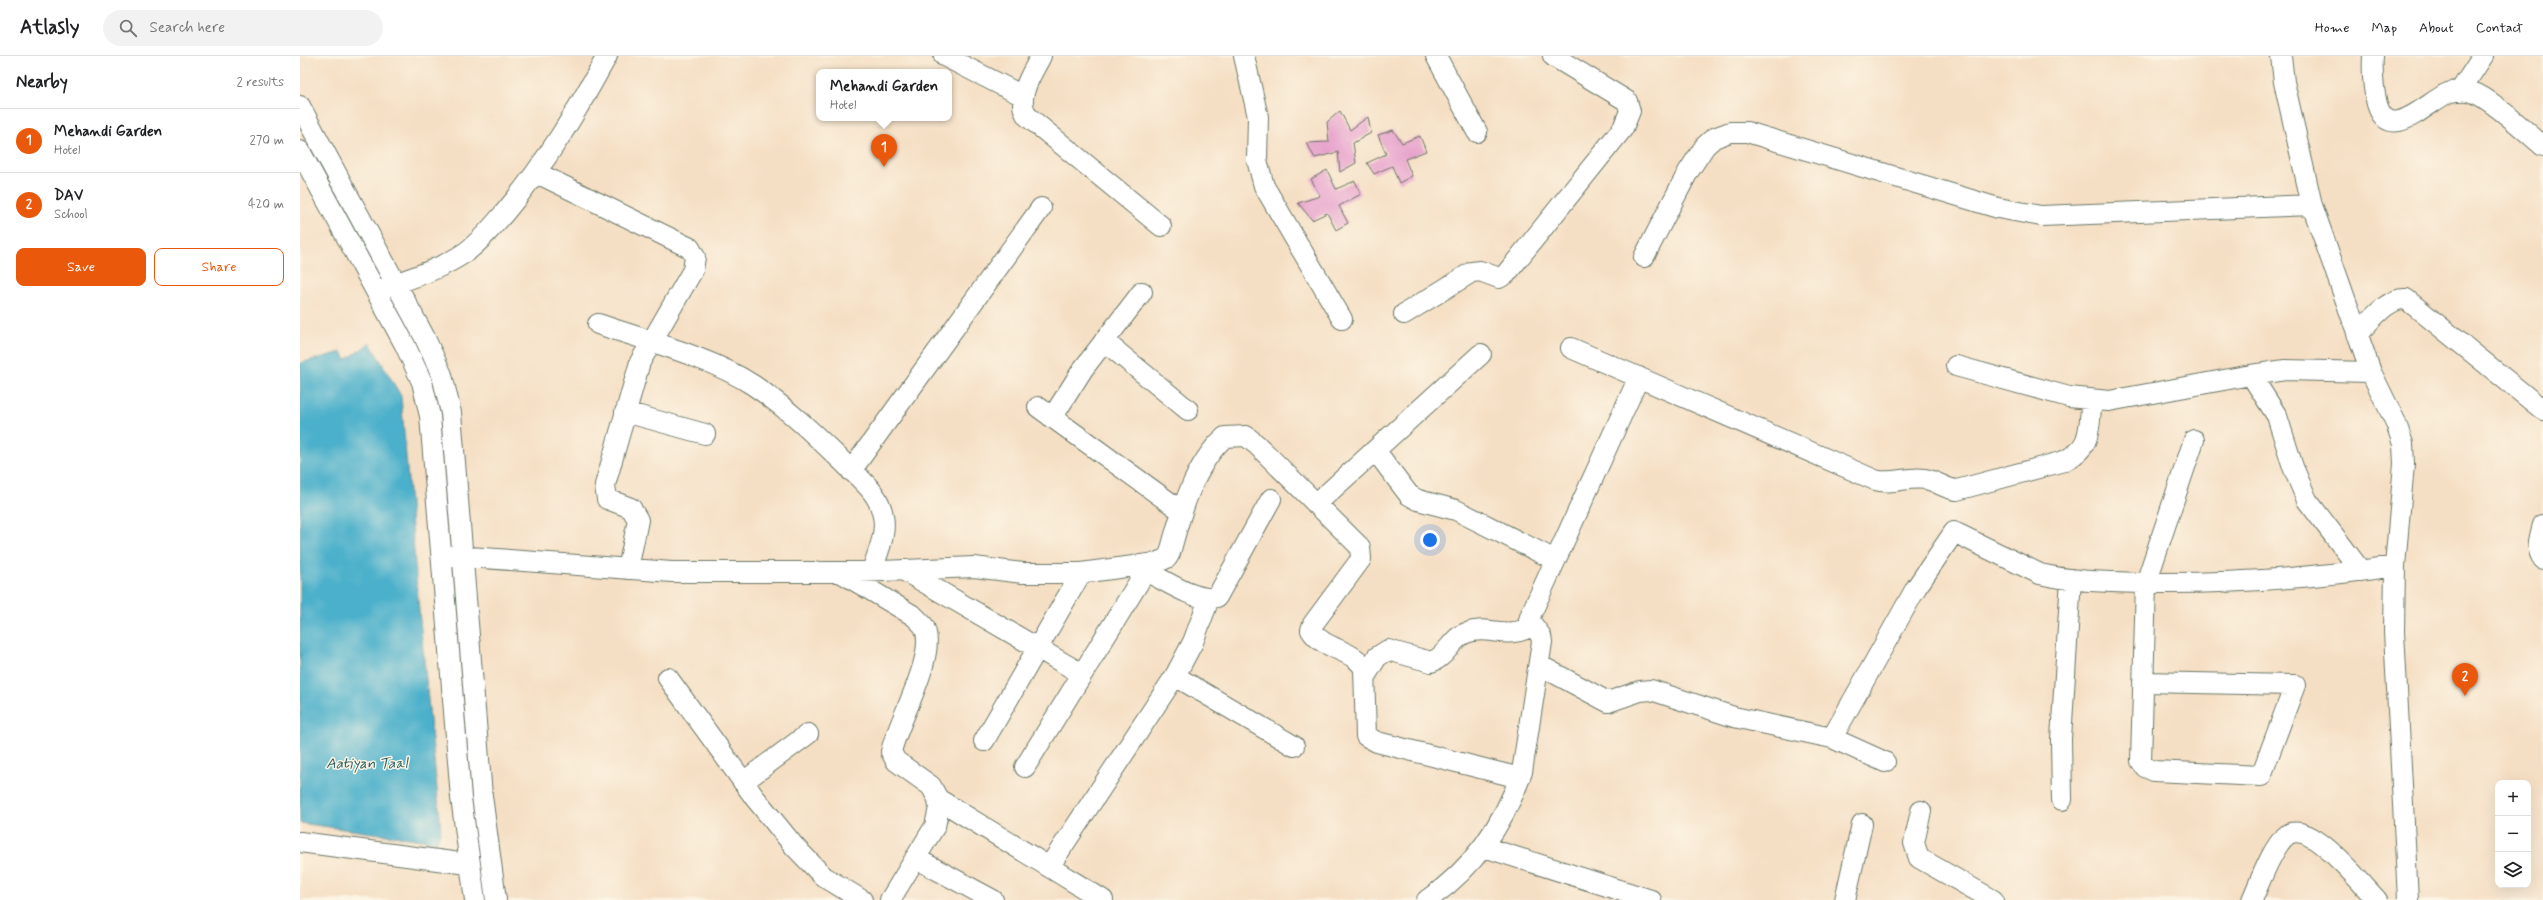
<!DOCTYPE html>
<meta charset="utf-8">
<style>
:root{--surface:#fff;--page:#f2f2f2;--text:#202124;--muted:#757577;--line:#e0e0e0;--accent:#ea580c}
body{margin:0;font-family:Mynerve,sans-serif;background:var(--page);color:var(--text)}
.controls{position:absolute;right:12px;bottom:12px;display:grid;overflow:hidden;border-radius:8px;box-shadow:0 4px 16px #0002}
.controls button{width:36px;height:36px;display:grid;place-items:center;padding:0;border:0;border-bottom:1px solid var(--line);background:var(--surface);color:var(--text);font:20px sans-serif}
.you{position:absolute;left:1130px;top:484px;width:14px;height:14px;margin:-10px;border:3px solid #fff;border-radius:50%;background:#1a73e8;box-shadow:0 0 0 6px #1a73e833}
.badge{display:grid;place-items:center;width:26px;height:26px;border-radius:50%;background:var(--accent);color:#fff;font-size:13px;font-weight:700}
.pin{position:absolute;translate:-50% -33px;filter:drop-shadow(0 1px 2px #0008)}
.pin::after{content:'';position:absolute;top:21px;width:14px;height:12px;background:inherit;clip-path:polygon(0 0,100% 0,50% 100%)}
.popup{position:absolute;left:516px;top:13px;width:136px;height:52px;box-sizing:border-box;display:grid;place-content:center;border-radius:8px;background:var(--surface);filter:drop-shadow(0 1px 3px #0005);font-size:13px;white-space:nowrap;color:var(--muted)}
.popup b{font-size:15px;color:var(--text)}
.popup::after{content:'';position:absolute;left:50%;top:100%;margin-left:-8px;border:8px solid transparent;border-top-color:var(--surface)}
.list{margin:0;padding:0;list-style:none}
h2{display:flex;justify-content:space-between;align-items:center;height:52px;margin:0;padding:0 16px;font-size:17px}
h2 small{font-size:13px;font-weight:400;color:var(--muted)}
.list li{display:grid;grid-template-columns:26px 1fr auto;gap:12px;align-items:center;box-sizing:border-box;height:64px;padding:0 16px;border-top:1px solid var(--line)}
.list b{display:block;font-size:15px;white-space:nowrap}
.list p{margin:0;font-size:13px;white-space:nowrap;color:var(--muted)}
.list em{font-size:13px;font-style:normal;color:var(--muted)}
.actions{display:flex;gap:8px;padding:12px 16px}
.actions a{flex:1;padding:9px 0;border:1px solid var(--accent);border-radius:8px;text-align:center;font-size:14px;color:var(--accent)}
.actions .main{background:var(--accent);color:#fff}
.icon{flex:none;width:22px;height:22px;fill:none;stroke:currentColor;stroke-width:2;stroke-linecap:round;stroke-linejoin:round}
.map{position:relative;flex:none;width:2243px;height:844px;overflow:hidden}
header{display:flex;align-items:center;gap:24px;box-sizing:border-box;height:56px;padding:0 20px;background:var(--surface);border-bottom:1px solid var(--line)}
header strong{font-size:19px}
nav{display:flex;gap:22px;margin-inline-start:auto;font-size:14px}
.search{width:280px;height:36px;background:var(--page);display:flex;align-items:center;gap:10px;box-sizing:border-box;padding:0 14px;border-radius:22px;color:var(--muted);font-size:15px}
main{display:flex}
aside{flex:1;background:var(--surface)}
.map>svg:first-child{display:block}
.water{fill:#4cb0cb;stroke:#367680}
.building{fill:#e69dcb}
.lines{fill:none;stroke-linecap:round;stroke-linejoin:round}
.minor-casing{stroke:#6a7666;stroke-width:22}
.minor{stroke:#fff;stroke-width:20}
.labels{text-anchor:middle;dominant-baseline:central;stroke-width:3;stroke-linejoin:round;paint-order:stroke}
.water-label{font-size:15px;font-style:italic;fill:#2c6061;stroke:#fcf5e5}
</style>
<header>
<strong>Atlasly</strong>
<div class="search"><svg class="icon" aria-label="search" viewBox="0 0 24 24"><circle cx="10" cy="10" r="6"/><path d="M15 15l6 6"/></svg>Search here</div>
<nav><a>Home</a><a>Map</a><a>About</a><a>Contact</a></nav>
</header>
<main>
<aside>
<h2>Nearby<small>2 results</small></h2>
<ul class="list">
<li><span class="badge">1</span><div><b>Mehandi Garden</b><p>Hotel</p></div><em>270 m</em></li>
<li><span class="badge">2</span><div><b>DAV</b><p>School</p></div><em>420 m</em></li>
</ul>
<div class="actions"><a class="main">Save</a><a>Share</a></div>
</aside>
<div class="map">
<svg width="2243" height="844" viewBox="0 0 2243 844">
<rect width="100%" height="100%" fill="#fcf5e5"/>
<filter id="ink" filterUnits="userSpaceOnUse"><feTurbulence type="fractalNoise" baseFrequency=".025" numOctaves="2"/><feDisplacementMap in="SourceGraphic" scale="8" xChannelSelector="R" yChannelSelector="G"/><feConvolveMatrix kernelMatrix="1 2 1 2 8 2 1 2 1" color-interpolation-filters="sRGB"/></filter>
<filter id="wash" filterUnits="userSpaceOnUse"><feTurbulence type="fractalNoise" baseFrequency=".012" numOctaves="4" result="noise"/><feDisplacementMap in="SourceGraphic" scale="16" xChannelSelector="R" yChannelSelector="G"/><feGaussianBlur stdDeviation="0.9" result="paint"/><feColorMatrix in="noise" values="0 0 0 0 0 0 0 0 0 0 0 0 0 0 0 0 0 1.4 0 .05"/><feComposite in="paint" operator="in"/></filter>
<g filter="url(#wash)">
<rect width="100%" height="100%" fill="#f5dfc4"/>
<!-- water -->
<path class="water" d="M70 287 101 340 118 544 141 773 137 786 0 767V307L42 296 46 304Z"/>
<g id="blocks">
<!-- building -->
<path class="building" d="M1040 55 1050 74 1068 61 1071 77 1053 87 1056 107 1040 116 1038 96 1015 102 1006 87 1029 86 1027 66Z
M1093 74 1102 87 1120 80 1126 95 1105 103 1112 120 1099 127 1092 110 1074 118 1067 107 1086 98 1078 79Z
M1027 114 1036 133 1055 125 1061 138 1039 150 1048 167 1036 174 1027 157 1012 164 998 147 1020 140 1011 123Z"/>
</g>
</g>
<g filter="url(#ink)">
<use href="#blocks" fill-opacity="0" stroke="#6a7666" stroke-width="1"/>
<g class="lines">
<defs>
<path id="minor" d="M644 0 723 40
M741 0C732 18 715 41 727 60L861 170
M944 0 958 61 957 104 964 130 1042 263
M1136 0 1177 76
M1981 0 1984 26 2012 149 2071 316 2096 367 2103 388 2104 408 2095 510 2094 576 2108 844
M2073 0C2072 17 2073 32 2077 48 2089 89 2127 46 2148 37 2155 34 2165 34 2172 36 2191 42 2227 77 2243 90
M2160 35 2183 0
M0 50 124 280 142 319 151 357 182 740 196 844
M0 95 105 289 122 326 130 360 161 742 175 844
M237 117 390 192 395 201 393 214 340 306 305 429 307 443 331 452 338 464 328 513
M1344 201 1388 116 1405 90 1414 82 1430 76H1447L1698 152 1741 160 2012 149
M86 231C114 221 141 213 166 196 181 185 194 169 206 155 246 107 277 55 307 0
M1104 258 1172 216 1180 215 1199 222 1206 218 1323 72 1330 55 1327 45 1253 0
M298 268C345 284 412 302 453 329 486 351 514 378 542 405 558 422 579 435 583 460 587 478 577 498 572 515
M2057 278C2070 266 2088 241 2106 243L2243 354
M804 285 888 354
M1271 292 1575 424C1592 429 1608 420 1625 423 1637 425 1645 433 1657 434L1764 405C1793 391 1788 373 1792 344
M1656 310 1769 341 1809 345 1951 319
M738 351 880 454
M325 356 405 378
M752 362 783 313 842 236
M1075 394 1109 439 1118 444 1156 454 1255 504
M551 415 741 152
M1016 448 1181 298
M2243 469C2240 480 2235 493 2243 503
M143 499 372 516H559L674 511 723 517H781L856 507 867 502 870 497C880 459 894 408 925 381L946 380 957 389 1060 491 1061 503 1013 568 1011 574C1023 594 1053 593 1064 612L1066 680 1077 686 1220 722
M603 514 782 618
M846 515C864 524 897 547 917 541L971 443
M2061 515 2007 444 1993 411 1977 360 1951 319 1985 314 2071 316
M540 516 614 560C617 563 620 566 623 569 640 596 597 666 591 696L596 705 631 730 638 743 639 752 635 770 590 844
M1239 609 1308 646 1340 635 1351 634 1434 661 1532 682 1585 706
M1066 619 1077 601 1088 594 1131 606C1147 601 1151 582 1166 577 1190 568 1205 585 1232 570
M875 620 994 690
M368 622 455 742 494 790 523 820 562 844
M1843 626 1995 629 1961 720 1854 715 1845 711 1841 705 1846 527 1894 384
M1532 682 1616 532 1654 476 1740 518C1774 526 1811 526 1846 527 1930 528 2013 522 2095 510
M684 685 781 517
M725 711 850 508
M443 726 508 678
M638 743 803 844
M1762 744 1761 683 1771 523
M1621 755 1614 787 1619 802 1693 844
M0 786 168 808
M1184 791 1351 844
M615 802 693 844
M749 811 875 620 893 586 909 543
M1127 844C1173 813 1204 767 1222 716L1242 586 1241 580 1229 564 1231 558 1339 321
M1545 844 1562 768
M1952 844C1959 828 1973 789 1987 779 2011 763 2061 828 2077 844"/>
</defs>
<!-- minor casing -->
<use href="#minor" class="minor-casing"/>
<!-- minor -->
<use href="#minor" class="minor"/>
</g>
</g>
<g class="labels">
<!-- water labels -->
<g class="water-label">
<text x="67" y="708">Aatiyan Taal</text>
</g>
</g>
</svg>
<div class="controls">
<button>+</button>
<button>−</button>
<button><svg class="icon" aria-label="layers" viewBox="0 0 24 24"><path d="M12 4l9 5-9 5-9-5zM3 14l9 5 9-5"/></svg></button>
</div>
<div class="you"></div>
<div class="pin badge" style="left:584px;top:111px">1</div>
<div class="popup"><b>Mehandi Garden</b>Hotel</div>
<div class="pin badge" style="left:2165px;top:640px">2</div>
</div>
</main>
